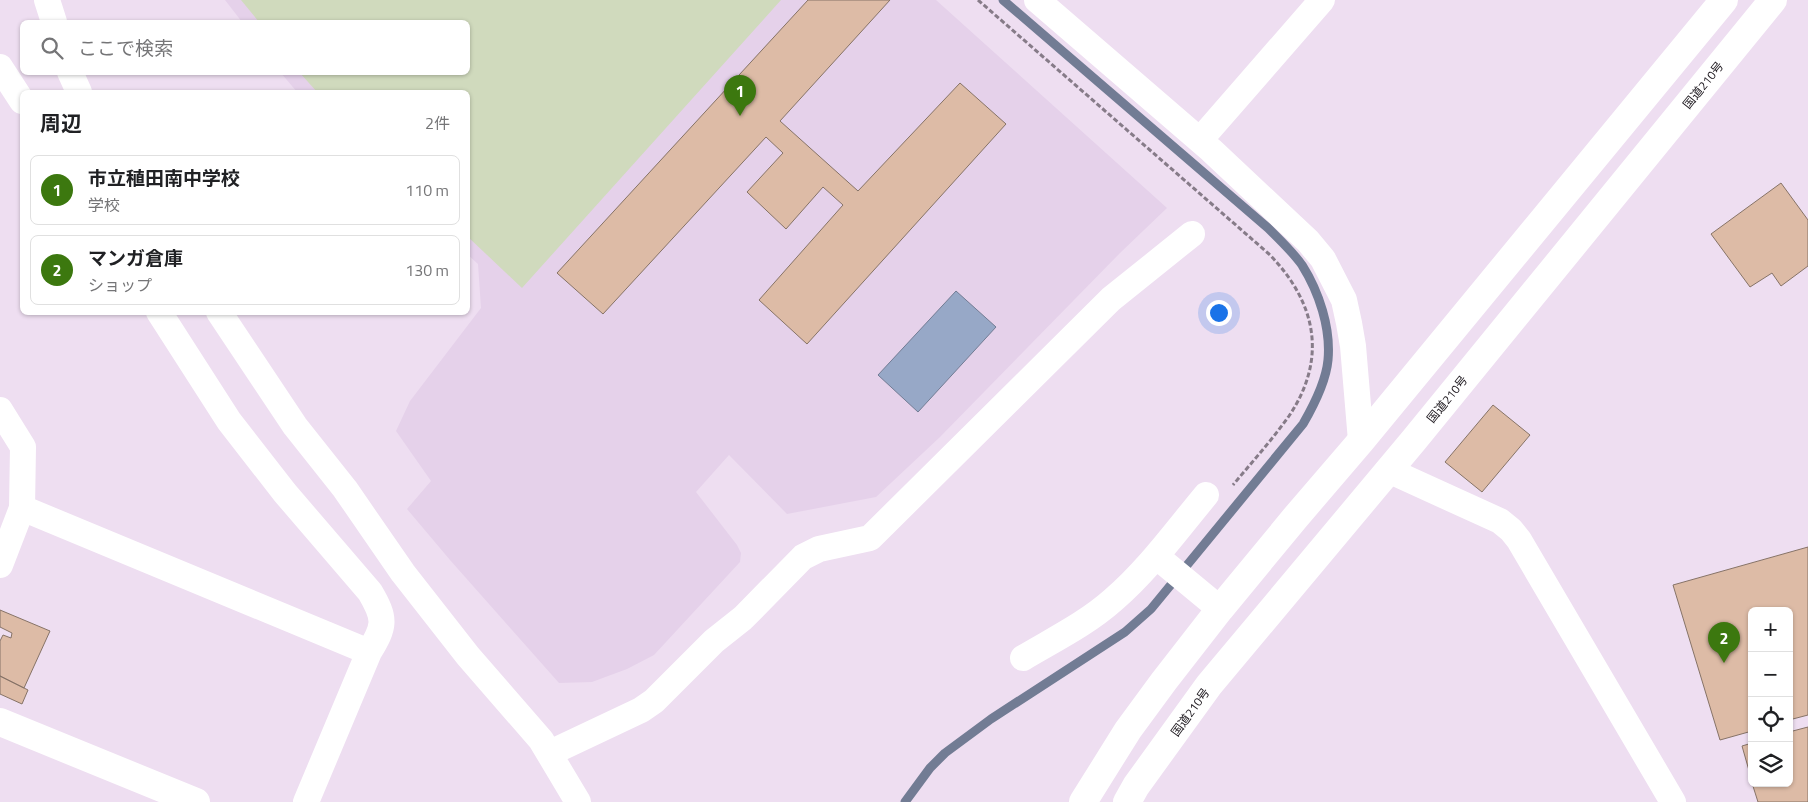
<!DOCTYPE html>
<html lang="ja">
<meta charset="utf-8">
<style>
:root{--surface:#fff;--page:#f2f2f2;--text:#202124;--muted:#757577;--line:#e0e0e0;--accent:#3c780f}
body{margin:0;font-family:"Titillium Web","Noto Sans JP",sans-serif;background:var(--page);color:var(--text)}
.controls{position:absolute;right:15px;bottom:15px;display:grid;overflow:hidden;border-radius:8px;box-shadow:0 1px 4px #0004}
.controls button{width:45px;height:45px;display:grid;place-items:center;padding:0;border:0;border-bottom:1px solid var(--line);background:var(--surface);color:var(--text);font:25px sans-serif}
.you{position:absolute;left:1218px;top:312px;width:18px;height:18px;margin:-12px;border:4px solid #fff;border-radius:50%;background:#1a73e8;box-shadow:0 0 0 8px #1a73e833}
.badge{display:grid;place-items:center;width:32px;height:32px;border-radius:50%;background:var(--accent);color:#fff;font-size:16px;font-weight:700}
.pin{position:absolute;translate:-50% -41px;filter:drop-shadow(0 1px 2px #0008)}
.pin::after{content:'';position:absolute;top:26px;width:18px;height:15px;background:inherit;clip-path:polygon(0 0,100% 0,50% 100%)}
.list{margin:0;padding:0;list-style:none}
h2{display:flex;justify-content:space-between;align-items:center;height:65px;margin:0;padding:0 20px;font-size:21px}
h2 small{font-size:16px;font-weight:400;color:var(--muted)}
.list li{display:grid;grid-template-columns:32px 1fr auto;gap:15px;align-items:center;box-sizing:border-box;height:70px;margin:0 10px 10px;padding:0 10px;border:1px solid var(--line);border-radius:8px}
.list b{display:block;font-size:19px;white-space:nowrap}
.list p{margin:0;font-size:16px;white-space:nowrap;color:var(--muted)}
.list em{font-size:16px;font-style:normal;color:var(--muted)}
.icon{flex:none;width:28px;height:28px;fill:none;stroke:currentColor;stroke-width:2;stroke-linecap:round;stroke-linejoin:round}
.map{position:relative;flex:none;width:1808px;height:802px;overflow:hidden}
.search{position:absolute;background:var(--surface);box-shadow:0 1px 4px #0004;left:20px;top:20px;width:450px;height:55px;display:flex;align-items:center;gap:12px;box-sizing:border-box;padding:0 18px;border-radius:8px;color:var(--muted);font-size:19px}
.panel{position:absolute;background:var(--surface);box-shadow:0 1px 4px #0004;left:20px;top:90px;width:450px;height:225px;border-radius:8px}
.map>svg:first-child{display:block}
.built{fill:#e5d1ea}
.green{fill:#d0dabd}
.water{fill:#97a8c7;stroke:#727c94}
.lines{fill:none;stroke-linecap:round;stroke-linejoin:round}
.stream{stroke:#727c94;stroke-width:9}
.building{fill:#ddbba6;stroke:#867367}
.path{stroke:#867b88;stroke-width:3;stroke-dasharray:5 2.5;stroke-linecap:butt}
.street{stroke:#fff;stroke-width:26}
.secondary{stroke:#fff;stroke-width:28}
.highway{stroke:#fff;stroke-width:28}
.labels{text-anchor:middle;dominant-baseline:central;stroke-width:4;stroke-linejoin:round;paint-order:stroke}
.street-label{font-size:12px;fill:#1c171d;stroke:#fff}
</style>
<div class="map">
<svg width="1808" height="802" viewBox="0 0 1808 802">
<rect width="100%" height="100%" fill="#eedef1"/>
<!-- built -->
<path class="built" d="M225 0H936L1167 208 1120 253 940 437 876 497 787 514 729 455 696 492 737 545 741 553 740 562 654 655 627 669 592 682 559 683 450 560 407 509 431 481 396 431 410 401 481 308 478 264 468 255V92H297L281 73 468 72V22H242Z"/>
<!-- green -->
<path class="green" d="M241 0H781L522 288 468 237V92H317L300 73 468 72V22H259Z"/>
<!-- water -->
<path class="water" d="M956 291 996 327 918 412 878 375Z"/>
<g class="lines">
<!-- stream -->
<path class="stream" d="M905 802 930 768 945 753 991 719 1125 632 1151 609 1303 424C1314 405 1326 382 1328 360 1331 328 1319 292 1302 265 1292 251 1280 240 1268 228L1003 0"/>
</g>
<!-- building -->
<path class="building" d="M808 0H890L780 121 858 191 960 83 1006 124 807 344 759 300 843 205 823 187 786 229 747 192 783 153 766 137 603 314 557 273Z
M1781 183 1808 220V266L1781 286 1772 273 1750 287 1711 234Z
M1493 405 1530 435 1482 492 1445 462Z
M1808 547V715L1789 720V611H1752V731L1720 740 1673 585Z
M0 610 50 631 24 688 0 676V641L3 635 11 638 12 633 0 627Z
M0 676 28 690 22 704 0 694Z
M1808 727V802H1758L1752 783H1789V732Z
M1752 743V781L1742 746Z"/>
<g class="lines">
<!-- path -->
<path class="path" d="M978 0 1269 254C1316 302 1328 358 1289 416 1272 440 1252 462 1233 485"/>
<!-- street -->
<path class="street" d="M47 0 54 22
M1037 0 1211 150 1308 241 1323 259 1344 300 1349 323 1353 346 1361 441
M0 67 22 101
M70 72 79 92
M1200 140 1322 0
M159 312 229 421 285 493 370 592C386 619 385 626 369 652L306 802
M219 312 295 426 345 489 403 573 468 656 541 740 578 802
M0 410 23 447 22 508 0 565
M1388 470 1500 521 1511 530 1519 540 1673 802
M22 508 369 652
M1156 556 1220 609
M1023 658C1053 640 1086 624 1113 600 1148 570 1176 531 1206 495
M550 753 641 710 654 701 714 641 743 618 803 557 819 549 870 538 1111 299 1192 234"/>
<!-- secondary -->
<path class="secondary" d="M0 722 196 802"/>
<!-- highway -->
<path class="highway" d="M1083 802 1128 730 1164 681 1220 609 1295 518 1361 441 1724 0
M1127 802 1136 786 1209 685 1414 440 1773 0"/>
</g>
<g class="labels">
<!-- street labels -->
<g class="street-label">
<text transform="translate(1703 85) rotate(-51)">国道210号</text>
<text transform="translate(1447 399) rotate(-51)">国道210号</text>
<text transform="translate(1190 712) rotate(-54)">国道210号</text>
</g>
</g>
</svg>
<div class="controls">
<button>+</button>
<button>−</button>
<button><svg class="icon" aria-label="locate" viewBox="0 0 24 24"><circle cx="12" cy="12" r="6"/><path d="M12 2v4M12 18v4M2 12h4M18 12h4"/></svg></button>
<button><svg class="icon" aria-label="layers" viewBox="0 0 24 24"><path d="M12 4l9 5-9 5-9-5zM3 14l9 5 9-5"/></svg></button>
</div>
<div class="you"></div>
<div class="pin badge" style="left:740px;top:116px">1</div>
<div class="pin badge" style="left:1724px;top:663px">2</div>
<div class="search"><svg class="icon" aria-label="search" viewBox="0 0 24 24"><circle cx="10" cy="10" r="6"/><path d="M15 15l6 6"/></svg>ここで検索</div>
<section class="panel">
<h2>周辺<small>2件</small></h2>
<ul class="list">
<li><span class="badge">1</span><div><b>市立稙田南中学校</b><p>学校</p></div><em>110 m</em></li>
<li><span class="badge">2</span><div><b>マンガ倉庫</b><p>ショップ</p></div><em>130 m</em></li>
</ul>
</section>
</div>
